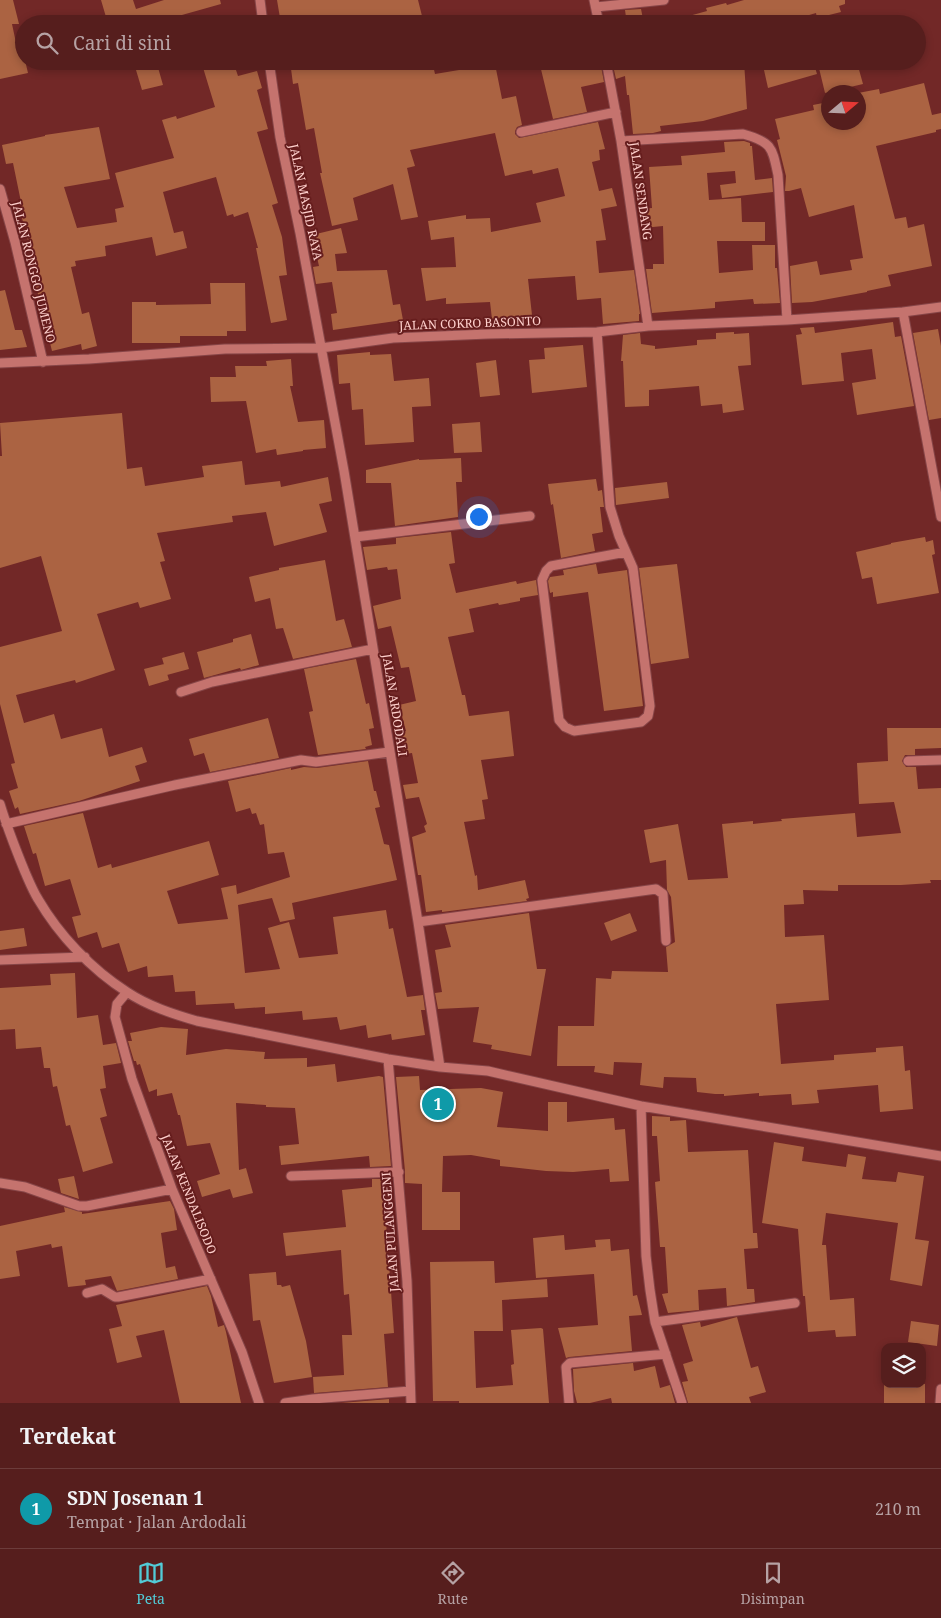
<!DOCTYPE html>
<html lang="id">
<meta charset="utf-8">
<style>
:root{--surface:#561e1d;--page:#5f2b2a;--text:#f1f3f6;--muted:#b6a2a4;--line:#6c3c3b;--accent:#52cbd7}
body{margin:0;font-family:"Noto Serif",serif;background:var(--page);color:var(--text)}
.controls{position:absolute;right:15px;bottom:15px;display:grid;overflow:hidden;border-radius:10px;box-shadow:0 2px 8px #0003}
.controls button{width:45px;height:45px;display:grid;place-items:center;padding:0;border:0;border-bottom:1px solid var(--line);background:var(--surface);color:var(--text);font:25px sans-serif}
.compass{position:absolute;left:821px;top:85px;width:45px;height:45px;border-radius:50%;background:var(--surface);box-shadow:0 2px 8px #0003;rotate:71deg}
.you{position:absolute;left:478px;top:516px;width:18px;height:18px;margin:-12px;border:4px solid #fff;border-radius:50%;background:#1a73e8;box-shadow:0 0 0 8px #1a73e833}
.badge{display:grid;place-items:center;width:32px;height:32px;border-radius:50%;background:var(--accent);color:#fff;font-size:16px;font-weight:700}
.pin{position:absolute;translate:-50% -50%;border:2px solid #fff;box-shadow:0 1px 5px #0006}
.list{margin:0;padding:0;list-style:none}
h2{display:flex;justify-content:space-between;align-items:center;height:65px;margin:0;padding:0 20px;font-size:21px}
h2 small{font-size:16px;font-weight:400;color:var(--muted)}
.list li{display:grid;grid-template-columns:32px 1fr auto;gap:15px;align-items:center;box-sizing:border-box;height:80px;padding:0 20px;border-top:1px solid var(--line)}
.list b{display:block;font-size:19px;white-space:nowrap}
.list p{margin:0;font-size:16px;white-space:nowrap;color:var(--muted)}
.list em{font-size:16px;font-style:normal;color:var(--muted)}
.icon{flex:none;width:28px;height:28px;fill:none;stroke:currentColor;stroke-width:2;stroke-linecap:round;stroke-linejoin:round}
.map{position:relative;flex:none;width:941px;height:1403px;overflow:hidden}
.search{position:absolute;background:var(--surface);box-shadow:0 2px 8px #0003;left:15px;right:15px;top:15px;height:55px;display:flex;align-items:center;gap:12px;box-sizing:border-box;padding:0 18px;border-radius:28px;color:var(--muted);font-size:19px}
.sheet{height:145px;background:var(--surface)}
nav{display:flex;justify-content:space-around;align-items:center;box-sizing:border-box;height:70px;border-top:1px solid var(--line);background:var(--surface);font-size:14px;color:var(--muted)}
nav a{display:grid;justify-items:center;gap:2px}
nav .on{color:var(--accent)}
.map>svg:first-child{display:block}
.building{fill:#ab6342}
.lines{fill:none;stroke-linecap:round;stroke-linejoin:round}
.minor-casing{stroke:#864547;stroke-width:11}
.minor{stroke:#c5736e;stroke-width:9}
.labels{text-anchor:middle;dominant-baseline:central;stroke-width:4;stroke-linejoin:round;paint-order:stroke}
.street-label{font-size:12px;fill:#fed0cc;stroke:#661d1d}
</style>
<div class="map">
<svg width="941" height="1403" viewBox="0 0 941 1403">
<rect width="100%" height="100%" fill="#722827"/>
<!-- building -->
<path class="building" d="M0 0H13L19 24H12L19 57 24 56 28 73 0 79Z
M101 0H133L136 9 164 0H220L221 4 150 24H98V20L106 17Z
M277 0H418L424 24H281Z
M744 0H845V4L839 6 841 12 817 18 816 13 779 24H678V19L707 11 706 8 726 3 727 5Z
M641 9 644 24H627L625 10Z
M201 61H233L238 76 257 71 262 88 257 90 268 129 257 132 278 203 272 205 282 237 287 275 279 276 287 320 271 323 256 248H258L248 212 234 217 233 214 227 216 216 177 163 192 174 233 183 231 187 248 156 256 152 237 105 246 106 256 75 261 76 266 71 267 82 314 89 312 97 346 82 350 81 344 52 351 35 282 38 281 31 252 18 203 21 202 13 163 6 164 2 145 45 136V135L99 127 110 179 64 187 77 228 117 222 115 209 124 207 115 173 174 158 162 120 176 116 177 119 215 107Z
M290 61H432L435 74 495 64 502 99 516 96 522 125 517 127 515 131V134L519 138 598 122 605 149 599 150 600 160 592 162 599 191 612 188 617 206 601 209 606 240 596 241 599 273 634 270 640 314H639V321L603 324 601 298 577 300 575 276 528 279 532 315 492 319 490 302 446 304V298L426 301 421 268 456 267 454 237 431 240 428 221 466 215V219L490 218 491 232 541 222 536 203 565 196 558 168 533 174 532 170 505 176 495 133 410 150 415 166 407 168 418 217 401 220 393 184 353 198 358 220 332 226 320 173H322L314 128 306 130 298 83 293 84Z
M539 61H600L604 82 581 87 587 112 553 119Z
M612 61H744L747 109 703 121 660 126 661 131 653 133 633 134 629 95H627L625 76 616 79Z
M762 61H813L817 74 768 88Z
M828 61H846L847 68 858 66 863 84 825 93 818 64Z
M157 64 163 85 142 90 136 70Z
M924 83 932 115 941 113V129L936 130V132L876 146 895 219 906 217 908 228 924 224 932 266 888 275 891 286 867 291V292L812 302 792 303 790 266 817 261 820 275 852 270 850 260 863 258 854 205 809 217 801 188 789 191H785L786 176 777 140 780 139 775 119 814 110 813 105 828 102V122H858V93L879 89 880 94Z
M744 141 750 143V146H752L755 180 772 178 773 192 722 198 720 185 736 183 735 171 707 173 709 200 741 198 742 222H765V241H717L719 273 753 270 752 245H775V268H777L780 303 754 304 753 299 715 302V308L652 313 646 269H653V264H664L663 226 643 228 640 209 652 208 649 167 682 165 681 156 725 152 724 142Z
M341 228 347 253 335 254 337 271 387 270 393 305 400 304 403 320 333 330 331 314 337 313 332 282 316 284 313 267 319 266 312 235Z
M210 283H245L246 331H227V336H180V343H132V302H156V305L211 304Z
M5 290 15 330H22L27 347 0 350V291Z
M893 322 895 337 901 336 914 406 857 415 852 383 876 379 872 349 841 353 844 381 802 385 796 335 802 334 800 328 814 327 815 333Z
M938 329 941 346V418L929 420 913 333Z
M734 332V334L749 333 751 365 738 366 744 410 723 413 722 404 701 406 699 386 649 390V406L625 407 623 361H621L623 335 640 333 641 344 655 346V349L697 345V340L716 339V333Z
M583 345 587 387 532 393 529 360 545 359 544 348Z
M370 352V355L391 354 394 381 429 378 431 406 412 407 414 442 365 445 363 409 352 410 350 383 339 384 337 355Z
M291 359 293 386H290L298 422 324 420 326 448 303 450V451L277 455 276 449 256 453 246 401 211 402 210 377H236L235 366H267L266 361Z
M496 360 500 395 480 397 476 363Z
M122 413 127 469 142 467 145 486 204 477 202 466 242 461 245 485 280 481 281 487 328 477 332 501 319 504 327 532 274 546 266 512 232 516 233 522 157 533 165 561 160 562 171 599 140 608 138 602 97 614 115 670 76 683 75 680 16 695 24 723 54 714 61 739 102 728 109 757 142 747 147 762 135 766 140 781 79 801 20 814 18 807 15 809 9 791 18 788 11 764 15 763 0 704V647L62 631 41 556 0 568V456H2L0 423Z
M480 422 482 452 454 453 452 424Z
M461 458 462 482H456L458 517 395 526 391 483H366V470L419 459V460Z
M596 479 598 491 602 490 604 507H600L603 532 592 534 595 551 561 558 553 504 551 505 548 484Z
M667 482 669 498 616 505 615 488Z
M451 532 455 563 449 564 456 593 516 581 517 584 536 580 538 595 520 598V601L499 605 498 603 469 609 474 632 448 637 462 695H465L469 716 509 711 514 756 481 760 488 799 482 800 485 819 464 822 475 876 477 875 478 890 525 880 529 898 526 899 527 901 442 912V910L426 912 421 875H418L412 837 426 832 424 826 427 824 419 797 406 799 403 785 418 783 412 753 405 754 400 732 406 731 399 705 416 701 409 667 401 668 391 626 378 629 373 606 401 599 397 569 388 570 387 567 367 570 363 547 396 544V538Z
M925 537 926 542 933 540 935 554 932 555 939 593 877 604 872 577 862 579 856 552 891 544V543Z
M325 560 336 621 344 619 352 647 293 659 283 628 276 629 270 598 255 602 249 577 279 570V568Z
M596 564 598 574 627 570 643 706 604 711 588 592 553 597V592L550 593 548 581 550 577 564 575 563 570Z
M677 564 689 658 651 664 639 568Z
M251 634 259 665 241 670 240 668 204 678 197 652 233 642V639Z
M184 652 189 669 167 675 162 658Z
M356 659 366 704 369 703 374 728 369 729 372 745 365 747 366 749 318 755 309 712 313 711 304 669Z
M164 664 169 680 149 686 144 669Z
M268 718 279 758 210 772 204 753 194 756 189 739Z
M887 728H941V748L915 749V755H905L902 761 906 767H916L918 789 941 788V880H930L931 883 901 885H838V891L803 890 804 904 784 905 785 937 824 935 829 1000 776 1004 781 1064 834 1060V1055L876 1052V1048L903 1046 905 1071 910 1070 913 1109 880 1112 878 1085 817 1090 819 1103 792 1105 791 1094 759 1096V1093L724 1096V1094H715L697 1092 696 1078 664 1077 663 1088 640 1085 642 1063 614 1062 613 1075 594 1072 595 1066H557L558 1026H594L596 978 611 979 612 971 668 972 666 947 675 942 671 897 667 890 666 860 650 863 644 830 678 824 688 880 728 878 722 824 753 821V824L782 821 781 819 855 813 857 837 901 833 894 802 859 804 857 763 888 761Z
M368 761 374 791H376L380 807 375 808 384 844 389 845 397 880 292 903 295 919 280 922 272 898 238 905 245 973 280 969 268 928 289 922 299 958 338 954 333 917 386 910 389 929 393 928 407 997 423 995 425 1010H421L425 1035 392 1040 391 1034 368 1038 366 1025 340 1030 337 1017 303 1020 302 1011 265 1014V1007L235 1009 234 1003 196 1005 195 991 175 992 173 975 148 977 147 966 128 972 119 943 102 948 97 932 78 938 72 917 81 915 70 879 45 886 36 853 33 854 24 826 83 813 98 868 111 864 112 868 209 841 219 875 167 891 178 924 228 919 221 888 236 885 237 894 290 877 284 852 268 854 264 824 260 825 256 813 252 814 250 808 236 812 228 781 291 768V770L304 767 317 768Z
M529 913 537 969H546L531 1056 491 1049 492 1045 473 1042 479 1007 438 1009 435 993 442 992 435 950 451 947 445 925Z
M630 913 637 931 611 941 604 923Z
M24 928 27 946 0 950V931Z
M75 973 77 1018 98 1015 103 1045 116 1043 121 1063 103 1066 106 1088 100 1089 107 1116 100 1118 113 1163 83 1172 70 1125 66 1126 57 1086 53 1087 50 1068H44L41 1047 16 1049 15 1029 0 1030V988L51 985 50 974Z
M161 1027 188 1029 186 1055 226 1049 265 1052 264 1059 307 1058V1067L335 1064 337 1082 379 1076 383 1077 391 1166 370 1167 369 1156 281 1165 279 1146 299 1144 295 1108 266 1107V1105L236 1103 239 1170 246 1168 253 1193 233 1198 230 1189 202 1197 197 1181 220 1174 210 1143 187 1146 180 1115H178L172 1093 157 1096V1089L149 1092 140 1064 137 1065 136 1061H134L128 1041H132L130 1033Z
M419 1076 420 1090 481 1088 503 1092 497 1127 548 1131V1102H567V1122L614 1118 615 1130 625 1129 629 1181 610 1182 609 1169 573 1172 546 1171 500 1166V1160L471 1155 443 1156 442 1192H460V1230H422V1184L405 1183V1171L396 1077Z
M652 1116 670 1117V1121L686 1120 688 1152 748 1150 753 1233H757L758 1248 744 1249 747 1289H754L755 1302 727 1306 726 1288 698 1290 699 1310 668 1313 662 1294 668 1293 665 1247H660L655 1182 660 1181 657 1136H652Z
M774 1142 804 1147 802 1161 846 1167 848 1154 866 1157 862 1179 896 1182 898 1172 924 1176 915 1239 929 1241 922 1286 890 1280 898 1223 826 1213 822 1245H826L830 1300 854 1298 856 1336 836 1337 835 1330 808 1332 805 1296H803L798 1229 762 1223Z
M74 1176 79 1199 61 1193 58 1179Z
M372 1179H392V1183L390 1182 393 1221 386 1222 394 1333 384 1334 388 1387 314 1393 313 1377 344 1375 342 1335H352L349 1294 344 1295 341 1250 286 1256 283 1233 346 1227 342 1190 372 1187Z
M170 1201 174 1209 177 1230 161 1233 166 1268 175 1266 178 1279 117 1291 111 1276 85 1280 86 1285 68 1287 62 1246 52 1248 51 1244 16 1251 20 1276 0 1279V1226L65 1212 64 1207 82 1212V1214Z
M564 1235 565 1250 596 1247 595 1240 610 1239 611 1251 629 1249 633 1296 637 1295 642 1315 629 1316 632 1351 569 1357 566 1358 558 1328 598 1325 594 1274 536 1278 533 1238Z
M494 1261 495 1283 547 1279 548 1297 502 1300 503 1331H474L476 1388 513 1385 511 1365 514 1364 511 1330 541 1328 543 1329 549 1403H459V1401H433L430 1262Z
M276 1272 277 1285H281L282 1287 290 1285 306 1341 312 1377 274 1383 260 1320 253 1321 249 1274Z
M207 1286 211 1296 218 1327 224 1325 226 1332 241 1403H180L164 1330 136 1336 142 1357 117 1363 109 1329 122 1326 116 1305Z
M737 1317 751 1368 758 1366 766 1392 749 1397 751 1403H688L682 1382 688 1381 683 1364 693 1361 682 1325 700 1322 701 1327Z
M911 1321 939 1325 937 1346 908 1342Z
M633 1363 634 1371 655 1366 660 1388 670 1385 675 1403H612L611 1398 590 1403H577L574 1391 573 1369Z
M884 1384H925V1403H884Z
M389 1399V1403H341Z"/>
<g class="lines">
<defs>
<path id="minor" d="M260 0 263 24
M594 0 599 24
M596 7 664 0
M269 61 280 137 300 233 344 471 418 922 440 1067
M606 61 621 141 648 326
M521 132 616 112
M621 141 743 134C772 142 772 147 778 175L787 320
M0 189 15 242 43 362
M903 312 941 517
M597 332 610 507 619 536 633 568 650 706 648 716 641 722 574 731 565 727 559 720 542 580 546 571 551 566 626 552
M0 363 89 359 225 349 321 348 393 338 488 334 597 332 648 326 787 320 903 312 941 307
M355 537 530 516
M181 692 212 682 373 649
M908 761 941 760
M0 804C7 827 16 850 25 872 29 881 33 891 38 899 59 935 91 969 127 992 148 1006 173 1014 197 1021L388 1059 440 1067 488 1071 641 1106 941 1156
M6 824 175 785 301 760 316 762 389 752
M418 922 656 889 663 894 666 941
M0 960 85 957
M127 992 117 1004 115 1017 132 1079 172 1189 242 1352 259 1403
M388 1059 407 1281 411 1403
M641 1106 646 1256 650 1290 655 1322 682 1403
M291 1176 399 1172
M0 1183 25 1187 79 1206H87L172 1189
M87 1293 102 1289 115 1297H118L211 1279
M655 1322 795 1303
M285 1403 313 1399 410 1391
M569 1403 566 1367 570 1363 666 1354
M940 1403 941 1389"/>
</defs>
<!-- minor casing -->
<use href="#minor" class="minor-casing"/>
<!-- minor -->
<use href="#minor" class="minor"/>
</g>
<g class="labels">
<!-- street labels -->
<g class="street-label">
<text transform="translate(641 191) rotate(82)">JALAN SENDANG</text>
<text transform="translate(306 202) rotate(78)">JALAN MASJID RAYA</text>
<text transform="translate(34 272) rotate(76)">JALAN RONGGO JUMENO</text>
<text transform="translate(470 323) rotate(-2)">JALAN COKRO BASONTO</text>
<text transform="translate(395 705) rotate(81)">JALAN ARDODALI</text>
<text transform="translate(189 1194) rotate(68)">JALAN KENDALISODO</text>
<text transform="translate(390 1232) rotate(-94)">JALAN PULANGGENI</text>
</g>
</g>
</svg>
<div class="controls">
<button><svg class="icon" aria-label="layers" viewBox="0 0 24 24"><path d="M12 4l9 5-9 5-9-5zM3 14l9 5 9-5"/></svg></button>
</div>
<svg class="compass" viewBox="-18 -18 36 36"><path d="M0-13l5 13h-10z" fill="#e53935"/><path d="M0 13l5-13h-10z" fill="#b6a2a4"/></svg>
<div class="you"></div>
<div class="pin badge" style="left:438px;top:1104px;background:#0f9aa8">1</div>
<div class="search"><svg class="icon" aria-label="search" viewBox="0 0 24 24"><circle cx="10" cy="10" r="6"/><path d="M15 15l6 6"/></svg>Cari di sini</div>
</div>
<section class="sheet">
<h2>Terdekat<small></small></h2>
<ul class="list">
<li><span class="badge" style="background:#0f9aa8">1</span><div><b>SDN Josenan 1</b><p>Tempat · Jalan Ardodali</p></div><em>210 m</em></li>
</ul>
</section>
<nav>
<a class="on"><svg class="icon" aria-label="map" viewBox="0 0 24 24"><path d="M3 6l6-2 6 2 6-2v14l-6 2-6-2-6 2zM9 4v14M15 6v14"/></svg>Peta</a>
<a><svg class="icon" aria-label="directions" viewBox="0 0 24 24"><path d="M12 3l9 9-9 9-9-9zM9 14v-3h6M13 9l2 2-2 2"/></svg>Rute</a>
<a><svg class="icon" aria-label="saved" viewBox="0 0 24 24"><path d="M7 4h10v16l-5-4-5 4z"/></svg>Disimpan</a>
</nav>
